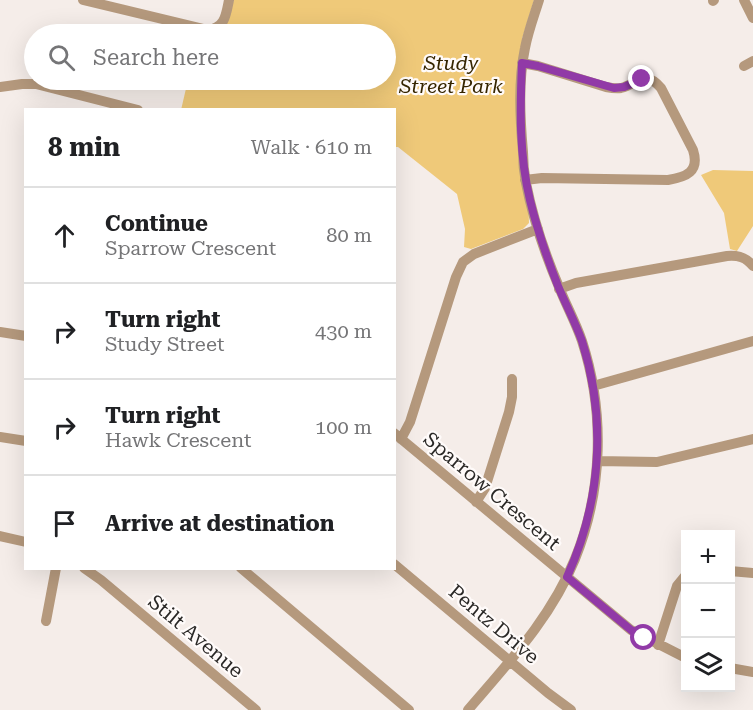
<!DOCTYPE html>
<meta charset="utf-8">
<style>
:root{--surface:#fff;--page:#f2f2f2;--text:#202124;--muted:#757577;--line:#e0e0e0}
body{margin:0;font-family:"Roboto Serif",serif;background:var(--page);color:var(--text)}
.controls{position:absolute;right:18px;bottom:18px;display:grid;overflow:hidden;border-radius:0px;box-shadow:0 6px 24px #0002}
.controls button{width:54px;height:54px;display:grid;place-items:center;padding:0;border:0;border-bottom:2px solid var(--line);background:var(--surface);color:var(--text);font:30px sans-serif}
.stop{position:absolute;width:18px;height:18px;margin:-14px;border:4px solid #913aa7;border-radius:50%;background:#fff}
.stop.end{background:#913aa7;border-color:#fff;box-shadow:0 2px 6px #0008}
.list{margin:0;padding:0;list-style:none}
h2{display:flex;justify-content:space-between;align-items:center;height:78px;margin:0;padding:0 24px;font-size:26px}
h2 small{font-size:20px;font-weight:400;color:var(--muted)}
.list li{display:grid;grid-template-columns:39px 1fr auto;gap:18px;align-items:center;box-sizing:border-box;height:96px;padding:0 24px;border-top:2px solid var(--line)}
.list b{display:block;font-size:22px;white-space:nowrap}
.list p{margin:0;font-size:20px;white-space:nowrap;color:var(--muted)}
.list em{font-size:20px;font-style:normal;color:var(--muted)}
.icon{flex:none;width:33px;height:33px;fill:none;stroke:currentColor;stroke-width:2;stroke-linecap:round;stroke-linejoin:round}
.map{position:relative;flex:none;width:753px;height:710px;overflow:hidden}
.search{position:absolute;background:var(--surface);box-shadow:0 6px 24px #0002;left:24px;top:24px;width:372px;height:66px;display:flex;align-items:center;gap:15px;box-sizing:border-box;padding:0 21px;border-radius:33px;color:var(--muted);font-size:22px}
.panel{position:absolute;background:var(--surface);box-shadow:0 6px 24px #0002;left:24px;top:108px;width:372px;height:462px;border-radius:0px}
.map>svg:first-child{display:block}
.park{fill:#efc979}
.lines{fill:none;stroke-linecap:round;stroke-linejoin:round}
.minor{stroke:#b5997d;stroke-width:10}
.route{stroke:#913aa7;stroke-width:8}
.labels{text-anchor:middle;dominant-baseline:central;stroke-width:4.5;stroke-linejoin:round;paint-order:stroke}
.park-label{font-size:20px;font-style:italic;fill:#362600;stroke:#fffbfa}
.street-label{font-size:20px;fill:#2b2927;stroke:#fffbfa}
</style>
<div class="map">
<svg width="753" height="710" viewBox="0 0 753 710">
<rect width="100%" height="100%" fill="#f5ede9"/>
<!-- park -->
<path class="park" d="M234 0H534L522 39 529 223 523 229 471 249 464 247 465 229 457 194 398 147H395L394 110H181L188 80H386V34H213L220 31Z
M713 170 753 171V226L737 251 730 249 724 213 701 175Z"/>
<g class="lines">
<!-- minor -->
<path class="minor" d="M83 0 208 30C225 28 226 15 229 0
M744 0 753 18
M713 1 714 0
M522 63 538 66 606 87C611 88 616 89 621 88 638 84 644 69 661 88L693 150C700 172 686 177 668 180L542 178 525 180
M744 66 753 61
M0 87 22 84H36L138 110
M559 289 576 283 727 256C738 255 746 257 753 266
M0 332 26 336
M593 386 753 341
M394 433 631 630 686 658
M0 437 26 441
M401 439 410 422 456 277 463 262 474 254 538 229
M597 461 657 462 753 439
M476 502 485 488 509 412 512 397V379
M0 536 26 542
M394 564 548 693 571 710
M84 568 101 580 256 710
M241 568 409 710
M730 571 753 573
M46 621 56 568
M658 645 677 586 686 575
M730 668 753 672
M468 710C509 662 551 618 575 559 603 490 605 412 582 341 576 323 566 305 559 287 545 254 533 219 526 183 524 173 523 162 523 152 520 118 518 81 525 48 528 32 534 16 539 0"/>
</g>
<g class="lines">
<!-- route -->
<path class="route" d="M642 79 624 87 614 88 538 66 522 63C520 109 519 155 530 200 537 229 547 258 558 286 566 305 575 322 582 341 607 420 601 502 567 577L631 630 644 638"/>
</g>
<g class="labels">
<!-- park labels -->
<g class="park-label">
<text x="451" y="63">Study<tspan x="451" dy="23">Street Park</tspan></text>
</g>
<!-- street labels -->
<g class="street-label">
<text transform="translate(492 491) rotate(40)">Sparrow Crescent</text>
<text transform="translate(494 624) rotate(40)">Pentz Drive</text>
<text transform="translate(196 636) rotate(40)">Stilt Avenue</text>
</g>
</g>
</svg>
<div class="controls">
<button>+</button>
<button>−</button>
<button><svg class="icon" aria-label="layers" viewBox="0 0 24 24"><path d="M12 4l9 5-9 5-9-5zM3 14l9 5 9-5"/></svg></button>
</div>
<div class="stop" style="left:644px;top:638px"></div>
<div class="stop end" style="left:642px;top:79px"></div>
<div class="search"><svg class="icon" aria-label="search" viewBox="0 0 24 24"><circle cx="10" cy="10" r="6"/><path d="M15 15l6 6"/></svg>Search here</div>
<section class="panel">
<h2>8 min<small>Walk · 610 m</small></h2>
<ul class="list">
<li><svg class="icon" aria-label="ahead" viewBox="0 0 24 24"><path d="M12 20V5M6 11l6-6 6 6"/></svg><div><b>Continue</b><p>Sparrow Crescent</p></div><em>80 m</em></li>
<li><svg class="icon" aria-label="right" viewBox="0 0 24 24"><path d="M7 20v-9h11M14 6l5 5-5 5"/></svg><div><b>Turn right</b><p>Study Street</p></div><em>430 m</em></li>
<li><svg class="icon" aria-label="right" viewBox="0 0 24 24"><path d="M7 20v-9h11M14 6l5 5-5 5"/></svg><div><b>Turn right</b><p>Hawk Crescent</p></div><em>100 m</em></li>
<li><svg class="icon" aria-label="arrive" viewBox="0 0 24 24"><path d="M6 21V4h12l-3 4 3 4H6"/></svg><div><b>Arrive at destination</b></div></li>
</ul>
</section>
</div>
